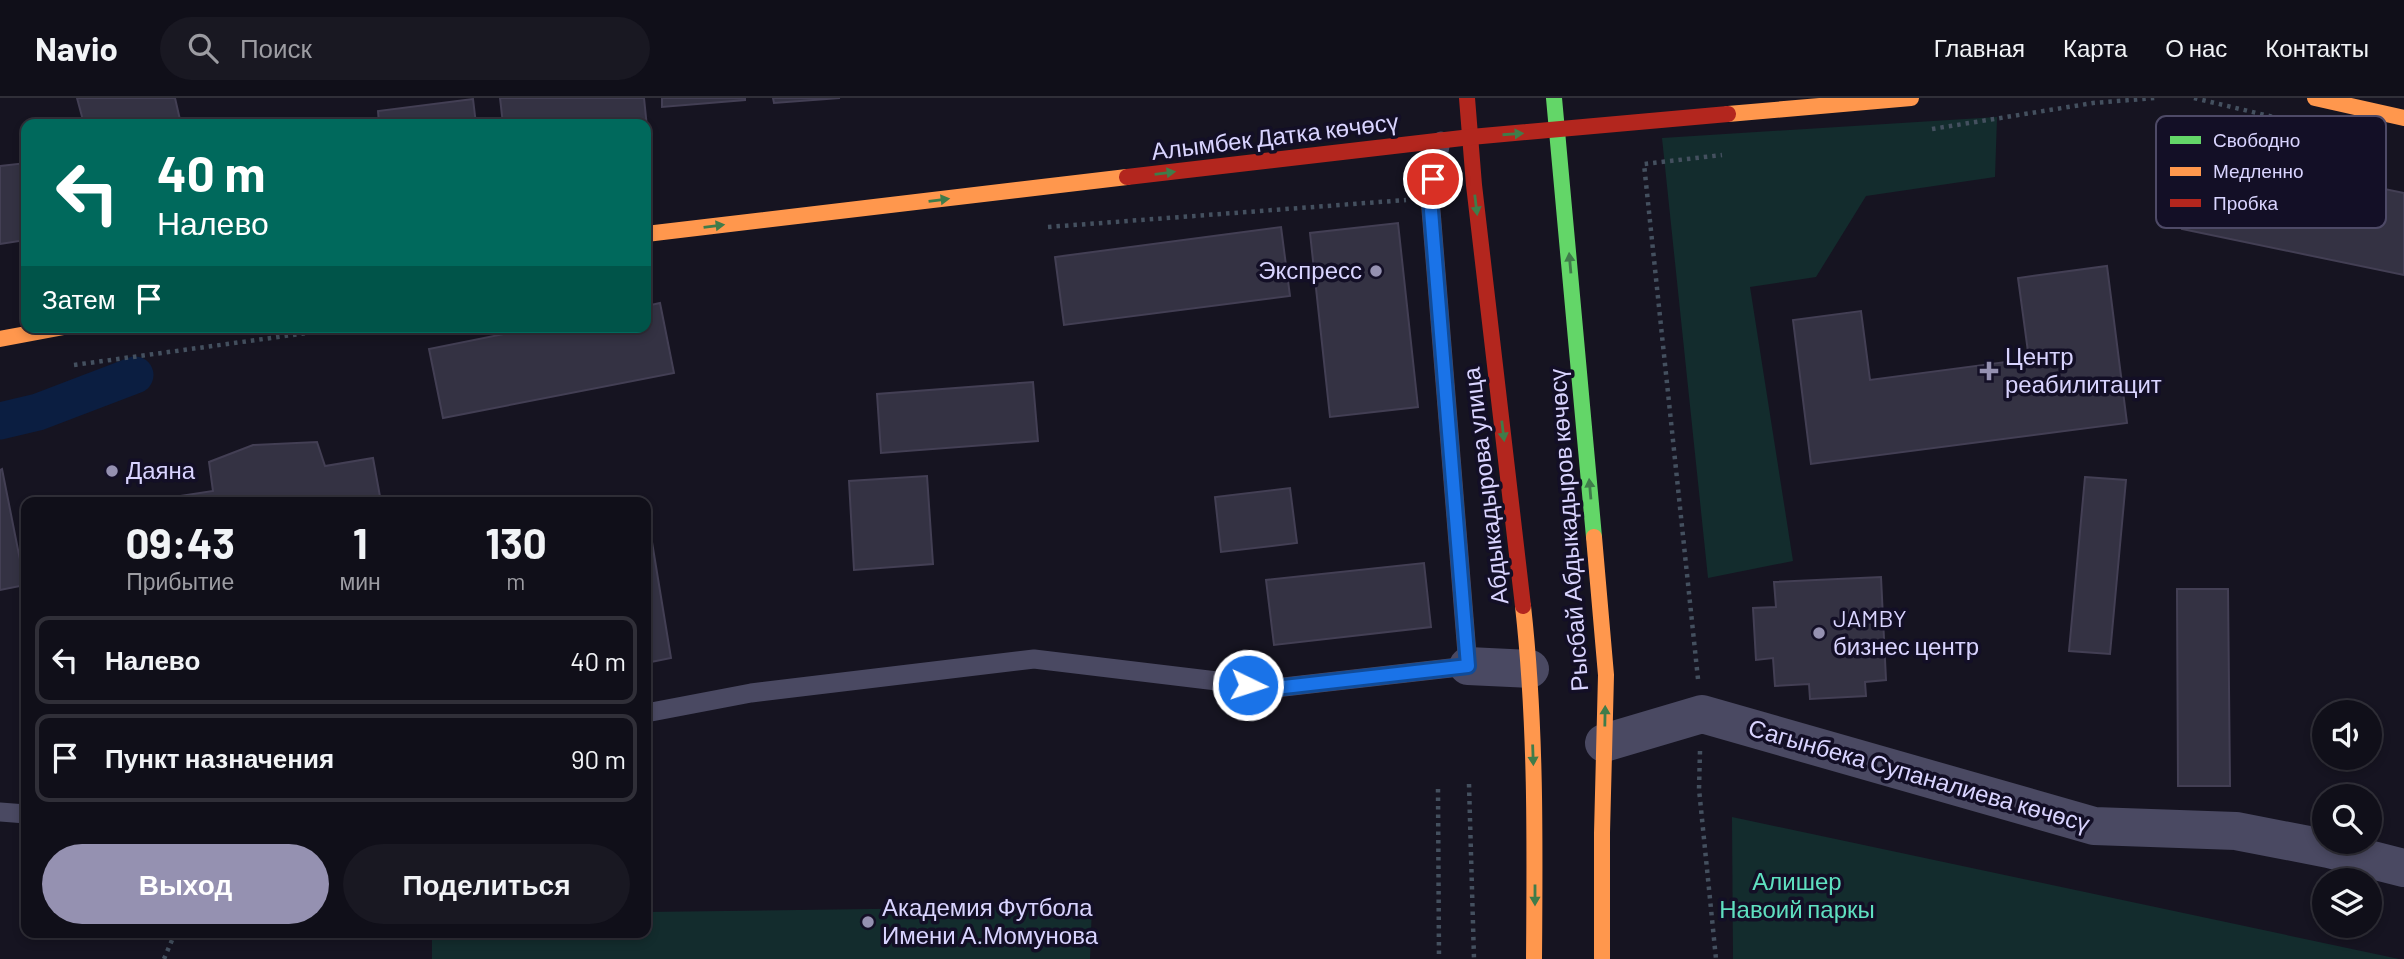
<!DOCTYPE html>
<html lang="ru">
<head>
<meta charset="utf-8">
<style>
  :root { --surface:#100f19; --page:#191822; --text:#f1f3f6; --muted:#9c9ca2; --line:#302f38; --accent:#9591b1 }
  body { margin:0; font-family:Barlow,sans-serif; background:var(--page); color:var(--text); height:100vh; display:flex; flex-direction:column; font-size:26px; white-space:nowrap }
  * { box-sizing:border-box; margin:0 }
  p { font-size:23px; color:var(--muted) }
  .icon { flex:none; width:38px; height:38px; fill:none; stroke:currentColor; stroke-width:2; stroke-linecap:round; stroke-linejoin:round }
  .map { position:relative; flex:1; overflow:hidden }
  .side { position:absolute; left:21px; top:399px; width:630px; height:441px; display:flex; flex-direction:column; background:var(--surface); border-radius:14px; box-shadow:0 4px 10px #0003,0 0 0 2px var(--line) }
  .side>* { flex:none }
  .top-card { position:absolute; left:21px; top:21px; width:630px; height:214px; border-radius:14px; box-shadow:0 4px 10px #0003,0 0 0 2px var(--line); background:#00695c; color:#fff; overflow:hidden }
  .buttons { position:absolute; left:2312px; top:602px; display:grid; gap:14px }
  .buttons a { display:grid; place-items:center; width:70px; height:70px; border-radius:50%; background:var(--surface); box-shadow:0 4px 10px #0003,0 0 0 2px var(--line); font-size:35px }
  .pin { position:absolute; display:grid; place-items:center; width:60px; height:60px; color:#fff; margin:-30px; border:4px solid #fff; border-radius:50%; box-shadow:0 2px 7px #0007 }
  .me { position:absolute; width:77px; margin:-38px; rotate:94deg; stroke-linejoin:round; filter:drop-shadow(0 0 5px #0008) }
  .turn { display:flex; align-items:center; gap:24px; height:147px; padding:0 21px; font-size:32px }
  .turn .icon { width:91px; height:91px; stroke-width:2.5 }
  .turn b { display:block; font-size:49px; line-height:60px }
  .then { display:flex; align-items:center; height:66px; padding:0 21px; background:#0003; gap:14px; font-size:26px }
  .eta { display:flex; justify-content:space-evenly; align-items:center; height:119px; text-align:center }
  .eta b { font-size:42px; font-weight:700; line-height:49px }
  .button { display:flex; gap:14px; margin-top:auto; padding:14px 21px }
  .button a { flex:1; height:80px; border-radius:42px; background:var(--accent); color:#fff; font-size:28px; font-weight:700; line-height:80px; text-align:center }
  .button a+a { background:var(--page); color:var(--text) }
  ul { padding:0; list-style:none }
  li { display:flex; align-items:center; gap:21px; height:88px; margin:0 14px 10px; padding:0 7px; border:4px solid var(--line); border-radius:14px }
  li div { flex:1 }
  li b { display:block; font-size:26px }
  li em { font-style:normal }
  header { display:flex; align-items:center; gap:42px; box-sizing:border-box; height:98px; padding:0 35px; background:var(--surface); border-bottom:2px solid var(--line) }
  header strong { font-size:33px }
  nav { display:flex; gap:38px; margin-inline-start:auto; font-size:24px }
  .search { width:490px; height:63px; background:var(--page); display:flex; align-items:center; gap:18px; box-sizing:border-box; padding:0 24px; border-radius:38px; color:var(--muted); font-size:26px }
  .map>svg:first-child { display:block }
  .green { fill:#132c2d }
  .lines { fill:none; stroke-linecap:round; stroke-linejoin:round }
  .canal { stroke:#0b1e41; stroke-width:37 }
  .building { fill:#343243; stroke:#433f54; stroke-width:2 }
  .path { stroke:#44505f; stroke-width:4.5; stroke-dasharray:3.5 5; stroke-linecap:butt }
  .lane { stroke:#4a4962; stroke-width:19 }
  .street { stroke:#4a4962; stroke-width:38 }
  .fast { stroke:#63d668; stroke-width:16 }
  .slow { stroke:#ff974d; stroke-width:16 }
  .jam { stroke:#b3261e; stroke-width:16 }
  .oneway { fill:#3f7c4a }
  .route-casing { stroke:#114b97; stroke-width:18 }
  .route { stroke:#1a73e8; stroke-width:12 }
  .poi-dot { fill:#9591b1; stroke:#130f26; stroke-width:2.5 }
  .labels { text-anchor:middle; stroke-width:7; stroke-linejoin:round; paint-order:stroke }
  .street-label { font-size:24px; fill:#d9d4ff; stroke:#130f26 }
  .poi-label { font-size:24px; fill:#d9d4ff; stroke:#130f26; text-anchor:start }
  .park-label { font-size:24px; fill:#5fe0c0; stroke:#130f26 }
  .key { fill:#130f26; stroke:#4e4a67; stroke-width:2 }
  .key-label { font-size:19px; fill:#d9d4ff }
</style>
</head>
<body>
<header>
<strong>Navio</strong>
<div class="search"><svg class="icon" aria-label="search" viewBox="0 0 24 24"><circle cx="10" cy="10" r="6"/><path d="M15 15l6 6"/></svg>Поиск</div>
<nav><a>Главная</a><a>Карта</a><a>О нас</a><a>Контакты</a></nav>
</header>
<div class="map">
<svg width="2404" height="861" viewBox="0 0 2404 861">
  <rect width="100%" height="100%" fill="#161421"/>
  <g class="green">
    <path d="M 1997,19 L 1995,79 L 1866,98 L 1816,179 L 1750,189 L 1793,463 L 1708,480 L 1662,40 Z"/>
    <path d="M 1732,719 L 2399,861 L 1733,861 Z"/>
    <path d="M 1092,808 L 1090,861 L 432,861 L 432,835 L 646,835 L 646,814 Z"/>
  </g>
  <g class="lines">
    <path class="canal" d="M 0,323 L 38,314 L 135,277"/>
  </g>
  <g class="building">
    <path d="M 77,0 L 175,0 L 181,26 L 84,26 Z"/>
    <path d="M 500,0 L 644,0 L 649,49 L 646,49 L 646,26 L 503,26 Z"/>
    <path d="M 662,0 L 745,0 L 745,2 L 662,9 Z"/>
    <path d="M 773,0 L 840,0 L 774,5 Z"/>
    <path d="M 473,1 L 476,26 L 379,26 L 378,13 Z"/>
    <path d="M 2199,53 L 2404,95 L 2404,177 L 2182,131 Z"/>
    <path d="M 26,65 L 26,142 L 0,146 L 0,68 Z"/>
    <path d="M 1398,125 L 1418,309 L 1330,319 L 1310,135 Z"/>
    <path d="M 1281,129 L 1290,198 L 1064,227 L 1055,159 Z"/>
    <path d="M 2107,168 L 2127,325 L 1811,366 L 1793,222 L 1861,213 L 1870,282 L 2029,261 L 2018,180 Z"/>
    <path d="M 660,205 L 674,275 L 443,320 L 429,251 L 539,229 L 646,229 L 646,208 Z"/>
    <path d="M 1033,284 L 1038,343 L 881,355 L 877,296 Z"/>
    <path d="M 317,344 L 325,368 L 373,360 L 381,404 L 141,404 L 213,393 L 209,364 L 253,347 Z"/>
    <path d="M 2,371 L 25,487 L 0,492 L 0,372 Z"/>
    <path d="M 927,378 L 933,466 L 854,472 L 849,383 Z"/>
    <path d="M 2085,379 L 2126,382 L 2110,556 L 2069,553 Z"/>
    <path d="M 1290,390 L 1297,445 L 1221,454 L 1215,399 Z"/>
    <path d="M 652,444 L 671,560 L 646,565 L 646,445 Z"/>
    <path d="M 1424,465 L 1431,529 L 1274,547 L 1266,482 Z"/>
    <path d="M 1881,479 L 1886,582 L 1865,584 L 1866,598 L 1810,601 L 1809,586 L 1775,588 L 1773,560 L 1756,562 L 1753,510 L 1776,509 L 1774,484 Z"/>
    <path d="M 2177,491 L 2228,491 L 2230,688 L 2178,688 Z"/>
  </g>
  <g class="lines">
    <g class="path">
      <path d="M 2194,0 L 2286,22"/>
      <path d="M 1932,31 L 2093,5 L 2155,0"/>
      <path d="M 1048,129 L 1406,102"/>
      <path d="M 74,267 L 351,229"/>
      <path d="M 1698,581 L 1644,66 L 1722,57"/>
      <path d="M 1700,653 L 1699,691 L 1716,861"/>
      <path d="M 1469,686 L 1474,861"/>
      <path d="M 1438,691 L 1439,861"/>
      <path d="M 164,861 L 175,835"/>
    </g>
    <g class="lane">
      <path d="M 646,615 L 751,595 L 1034,561 L 1275,590 L 1468,568 L 1430,100 L 1441,43"/>
      <path d="M 0,714 L 26,716"/>
    </g>
    <g class="street">
      <path d="M 1468,568 L 1530,571"/>
      <path d="M 1604,645 L 1702,616 L 2094,728 L 2236,733 L 2329,751 L 2404,770"/>
    </g>
    <path class="fast" d="M 1554,0 L 1594,439"/>
    <g class="slow">
      <path d="M 2315,0 L 2404,20"/>
      <path d="M 1728,16 L 1911,0"/>
      <path d="M 646,136 L 1127,79"/>
      <path d="M 0,241 L 64,229"/>
      <path d="M 1594,439 L 1606,577 L 1602,735 L 1602,861"/>
      <path d="M 1523,508 C 1536,625 1535,743 1534,861"/>
    </g>
    <g class="jam">
      <path d="M 1467,0 L 1474,87 L 1523,508"/>
      <path d="M 1127,79 L 1471,39 L 1728,16"/>
    </g>
  </g>
  <defs><path id="oneway-solid" d="M-6-.8H1V-3.2L6.5 0L1 3.2V.8H-6Z" transform="scale(1.75)"/></defs>
  <g class="oneway">
    <use href="#oneway-solid" transform="translate(1513 36) rotate(-4)"/>
    <use href="#oneway-solid" transform="translate(1165 75) rotate(-7)"/>
    <use href="#oneway-solid" transform="translate(939 102) rotate(-7)"/>
    <use href="#oneway-solid" transform="translate(1476 107) rotate(83)"/>
    <use href="#oneway-solid" transform="translate(714 128) rotate(-7)"/>
    <use href="#oneway-solid" transform="translate(1570 165) rotate(-95)"/>
    <use href="#oneway-solid" transform="translate(1503 333) rotate(83)"/>
    <use href="#oneway-solid" transform="translate(1590 391) rotate(-95)"/>
    <use href="#oneway-solid" transform="translate(1605 618) rotate(-89)"/>
    <use href="#oneway-solid" transform="translate(1533 657) rotate(88)"/>
    <use href="#oneway-solid" transform="translate(1535 797) rotate(90)"/>
  </g>
  <g class="lines">
    <defs>
      <path id="route" d="M 1248,587 L 1275,590 L 1468,568 L 1430,100 L 1433,81"/>
    </defs>
    <use href="#route" class="route-casing"/>
    <use href="#route" class="route"/>
  </g>
  <g class="poi-dot">
    <circle cx="1376" cy="173" r="7"/>
    <path d="M1985.5 262.5h7v7h7v7h-7v7h-7v-7h-7v-7h7z"/>
    <circle cx="112" cy="373" r="7"/>
    <circle cx="1819" cy="535" r="7"/>
    <circle cx="868" cy="824" r="7"/>
  </g>
  <g class="labels">
    <g class="street-label">
      <text transform="translate(1275 39) rotate(-7)" y="8">Алымбек Датка көчөсү</text>
      <text transform="translate(1486 388) rotate(-97)" y="8">Абдыкадырова улица</text>
      <text transform="translate(1569 432) rotate(-94)" y="8">Рысбай Абдыкадыров көчөсү</text>
      <text transform="translate(1919 678) rotate(16)" y="8">Сагынбека Супаналиева көчөсү</text>
    </g>
    <g class="poi-label">
      <text x="1362" y="181" text-anchor="end">Экспресс</text>
      <text x="2005" y="267">Центр<tspan x="2005" dy="28">реабилитацит</tspan></text>
      <text x="126" y="381">Даяна</text>
      <text x="1833" y="529">JAMBY<tspan x="1833" dy="28">бизнес центр</tspan></text>
      <text x="882" y="818">Академия Футбола<tspan x="882" dy="28">Имени А.Момунова</tspan></text>
    </g>
    <g class="park-label">
      <text x="1797" y="792">Алишер<tspan x="1797" dy="28">Навоий паркы</tspan></text>
    </g>
  </g>
  <rect x="2156" y="18" width="230" height="112" rx="10" class="key"/>
  <rect x="2170" y="38" width="31" height="8" fill="#63d668"/>
  <rect x="2170" y="69" width="31" height="9" fill="#ff974d"/>
  <rect x="2170" y="101" width="31" height="8" fill="#b3261e"/>
  <g class="key-label">
    <text x="2213" y="49">Свободно</text>
    <text x="2213" y="80">Медленно</text>
    <text x="2213" y="112">Пробка</text>
  </g>
</svg>
<div class="buttons">
<a><svg class="icon" aria-label="sound" viewBox="0 0 24 24"><path d="M4 9h4l5-4v14l-5-4H4zM17 9q2 3 0 6"/></svg></a>
<a><svg class="icon" aria-label="search" viewBox="0 0 24 24"><circle cx="10" cy="10" r="6"/><path d="M15 15l6 6"/></svg></a>
<a><svg class="icon" aria-label="layers" viewBox="0 0 24 24"><path d="M12 4l9 5-9 5-9-5zM3 14l9 5 9-5"/></svg></a>
</div>
<div class="pin" style="left:1433px;top:81px;background:#d93025"><svg class="icon" aria-label="arrive" viewBox="0 0 24 24"><path d="M6 21V4h12l-3 4 3 4H6"/></svg></div>
<svg class="me" style="left:1248px;top:587px" viewBox="-20 -20 40 40"><circle r="17" fill="#1a73e8" stroke="#fff" stroke-width="3"/><path d="M0-11L8 9 0 5-8 9z" fill="#fff"/></svg>
<div class="top-card">
<div class="turn"><svg class="icon" aria-label="left" viewBox="0 0 24 24"><path d="M17 20v-9H6M10 6l-5 5 5 5"/></svg><div><b>40 m</b>Налево</div></div>
<div class="then">Затем<svg class="icon" aria-label="arrive" viewBox="0 0 24 24"><path d="M6 21V4h12l-3 4 3 4H6"/></svg></div>
</div>
<section class="side">
<div class="eta">
<div><b>09:43</b><p>Прибытие</p></div>
<div><b>1</b><p>мин</p></div>
<div><b>130</b><p>m</p></div>
</div>
<ul>
<li><svg class="icon" aria-label="left" viewBox="0 0 24 24"><path d="M17 20v-9H6M10 6l-5 5 5 5"/></svg><div><b>Налево</b></div><em>40 m</em></li>
<li><svg class="icon" aria-label="arrive" viewBox="0 0 24 24"><path d="M6 21V4h12l-3 4 3 4H6"/></svg><div><b>Пункт назначения</b></div><em>90 m</em></li>
</ul>
<div class="button"><a>Выход</a><a>Поделиться</a></div>
</section>
</div>
</body>
</html>
